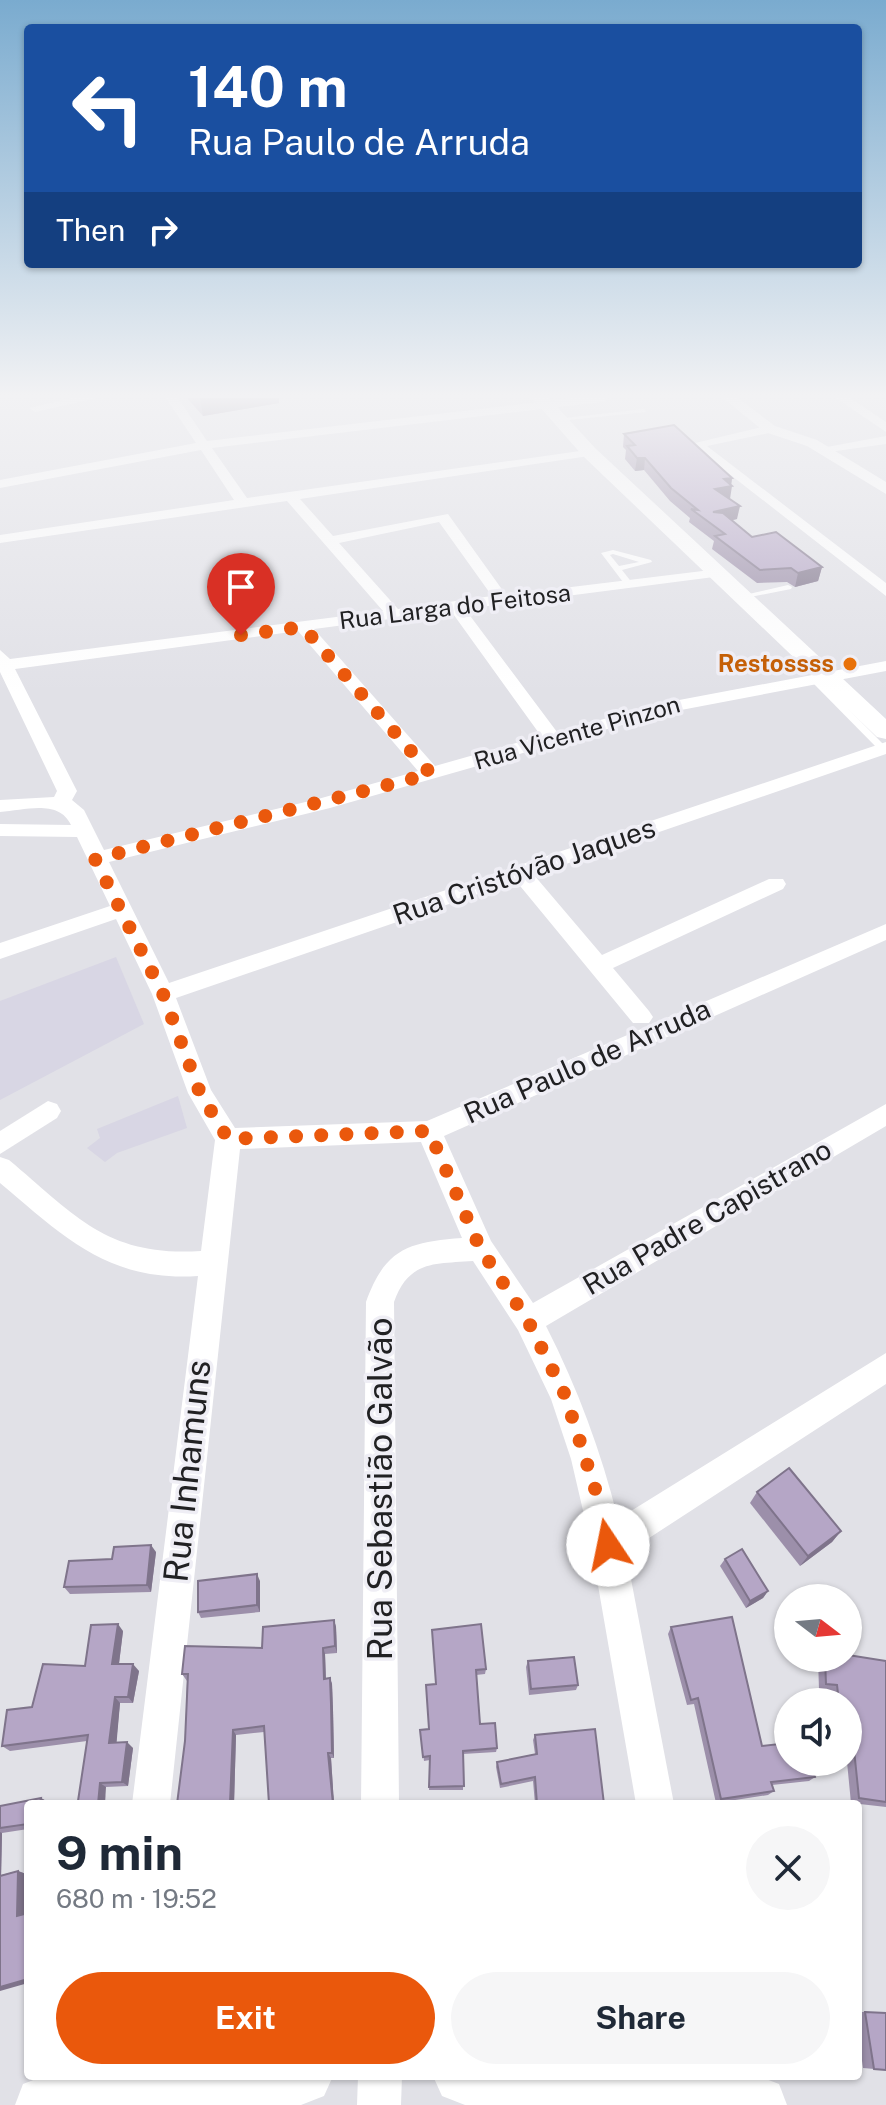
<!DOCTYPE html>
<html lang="en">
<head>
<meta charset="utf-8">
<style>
  :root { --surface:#fff; --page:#f6f6f7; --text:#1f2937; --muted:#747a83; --accent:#ea580c }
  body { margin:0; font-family:"Public Sans",sans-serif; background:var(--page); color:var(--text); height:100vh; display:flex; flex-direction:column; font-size:30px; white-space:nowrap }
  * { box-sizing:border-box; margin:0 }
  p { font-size:26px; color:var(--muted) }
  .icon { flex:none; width:44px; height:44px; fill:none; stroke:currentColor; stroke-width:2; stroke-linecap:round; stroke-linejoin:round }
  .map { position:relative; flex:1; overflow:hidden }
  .drawer { position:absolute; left:24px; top:1800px; width:838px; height:280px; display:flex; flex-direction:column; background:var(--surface); border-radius:8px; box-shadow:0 2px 6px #0004 }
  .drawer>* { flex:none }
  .top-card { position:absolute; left:24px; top:24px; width:838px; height:244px; border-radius:8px; box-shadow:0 2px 6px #0004; background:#1a4fa0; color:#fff; overflow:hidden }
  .needle { width:52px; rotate:106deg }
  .buttons { position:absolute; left:774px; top:1584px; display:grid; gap:16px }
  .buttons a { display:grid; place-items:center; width:88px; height:88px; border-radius:50%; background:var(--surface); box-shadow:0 2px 6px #0004; font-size:40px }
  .pin { position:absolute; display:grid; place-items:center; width:68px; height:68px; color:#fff; margin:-82px -34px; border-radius:50% 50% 50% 0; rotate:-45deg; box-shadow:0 0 8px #0007 }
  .pin .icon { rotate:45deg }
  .me { position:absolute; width:88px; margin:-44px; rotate:349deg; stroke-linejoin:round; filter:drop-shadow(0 0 6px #0008) }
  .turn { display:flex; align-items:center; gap:28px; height:168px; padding:0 32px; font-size:36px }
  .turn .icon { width:104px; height:104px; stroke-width:2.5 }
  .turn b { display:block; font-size:56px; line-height:68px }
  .then { display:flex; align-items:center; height:76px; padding:0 32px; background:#0003; gap:16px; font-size:30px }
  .round { display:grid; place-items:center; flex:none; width:84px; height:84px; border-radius:42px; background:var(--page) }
  .head { display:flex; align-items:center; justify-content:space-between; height:136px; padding:0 32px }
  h1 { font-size:48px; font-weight:700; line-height:60px }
  .cta { display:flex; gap:16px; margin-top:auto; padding:16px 32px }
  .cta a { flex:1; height:92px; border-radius:48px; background:var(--accent); color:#fff; font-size:32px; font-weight:700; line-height:92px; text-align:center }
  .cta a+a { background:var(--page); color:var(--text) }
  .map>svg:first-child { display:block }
  .built { fill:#d8d6e4 }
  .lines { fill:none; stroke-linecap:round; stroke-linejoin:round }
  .service { fill:#fff; fill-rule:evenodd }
  .minor { fill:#fff; fill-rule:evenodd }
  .tertiary { fill:#fff; fill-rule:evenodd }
  .secondary { fill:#fff; fill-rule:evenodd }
  .wall { fill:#9c8faa }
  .shaded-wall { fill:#7f748b }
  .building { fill:#b5a6c6; stroke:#7f748b; stroke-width:2 }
  .route { stroke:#ea580c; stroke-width:14; stroke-dasharray:0 25.2 }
  .food-dot { fill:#e8710a; stroke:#efeef5; stroke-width:3 }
  .labels { text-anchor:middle; stroke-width:7; stroke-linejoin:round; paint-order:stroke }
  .far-street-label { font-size:24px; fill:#212123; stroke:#efeef5 }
  .far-food-label { font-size:24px; font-weight:bold; fill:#c56008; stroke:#efeef5; text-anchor:end }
  .street-label { font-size:28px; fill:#212123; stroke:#efeef5 }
  .near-street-label { font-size:34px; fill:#212123; stroke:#efeef5 }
</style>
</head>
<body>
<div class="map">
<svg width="886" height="2105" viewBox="0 0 886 2105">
  <rect width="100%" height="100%" fill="#e1e1e7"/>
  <g class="built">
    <path d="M 116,957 L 144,1024 L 0,1100 L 0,1001 Z"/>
    <path d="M 178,1096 L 187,1128 L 117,1153 L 105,1162 L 87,1148 L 100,1138 L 97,1129 Z"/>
  </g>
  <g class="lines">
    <g class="service">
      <path d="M 644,409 L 646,412 L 559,421 L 556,419 Z"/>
      <path d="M 613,550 L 651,560 L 652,562 L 622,570 L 633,584 L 626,586 L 601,553 ZM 613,554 L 639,562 L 619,566 L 610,555 Z"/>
      <path d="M 788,585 L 792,587 L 791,589 L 740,599 L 736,597 Z"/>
      <path d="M 811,677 L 817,677 L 886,747 L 886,751 L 880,751 L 811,681 Z"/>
    </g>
    <g class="minor">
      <path d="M 72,398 L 97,398 L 35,412 L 29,408 Z"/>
      <path d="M 166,398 L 178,398 L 207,441 L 573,398 L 608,398 L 602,402 L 212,448 L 247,498 L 594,449 L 594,455 L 589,456 L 300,499 L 333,536 L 448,514 L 506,595 L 719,569 L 719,575 L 714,577 L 465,609 L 557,732 L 658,704 L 886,661 L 886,671 L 660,714 L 330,808 L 109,862 L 169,983 L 886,742 L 886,754 L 534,875 L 602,955 L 769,879 L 783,879 L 786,884 L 783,889 L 613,968 L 649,1011 L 653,1017 L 649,1023 L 633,1023 L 516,881 L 176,998 L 211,1090 L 235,1128 L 427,1121 L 886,924 L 886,940 L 444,1136 L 491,1241 L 533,1303 L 886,1104 L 886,1126 L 546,1326 C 578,1389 601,1451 618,1519 L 886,1353 L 886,1384 L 626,1553 L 674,1804 L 636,1804 L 591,1545 L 571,1459 L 551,1399 L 518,1330 L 473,1261 C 435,1264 409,1260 394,1302 L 399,1804 L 361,1804 L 366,1302 C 385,1249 408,1242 462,1238 L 421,1142 L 240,1149 L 170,1804 L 132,1804 L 198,1276 C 109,1282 64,1237 0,1183 L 0,1157 L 9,1160 C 76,1216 107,1257 201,1251 L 215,1140 L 188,1093 L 152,994 L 116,919 L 0,959 L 0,943 L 110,906 L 77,837 L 0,836 L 0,824 L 71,825 C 59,799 25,810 0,812 L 0,800 L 54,797 L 57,791 L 0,672 L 0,650 L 10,659 L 383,611 L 287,501 L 0,543 L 0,535 L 234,500 L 201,450 L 0,488 L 0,480 L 196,443 ZM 439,522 L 492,596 L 398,609 L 339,543 ZM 451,611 L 541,736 L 435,766 L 314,629 ZM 298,631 L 418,771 L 318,799 L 104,850 L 84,810 L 72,800 L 77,791 L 15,669 Z"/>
      <path d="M 836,398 L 850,398 L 886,422 L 886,432 Z"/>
      <path d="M 770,425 L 776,429 L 774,432 L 707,446 L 886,583 L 886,596 L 691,444 Z"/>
      <path d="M 886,436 L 886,444 L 822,453 L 816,449 Z"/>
      <path d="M 48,1101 L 57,1104 L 61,1111 L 57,1118 L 0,1154 L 0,1131 Z"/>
      <path d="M 358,2076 L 402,2076 L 401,2105 L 357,2105 Z"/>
    </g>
    <path class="tertiary" d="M 723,398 L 738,398 L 775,426 L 817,440 L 886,482 L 886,494 L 807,446 L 765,432 Z"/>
    <g class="secondary">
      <path d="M 532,398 L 549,398 L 595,448 L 886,719 L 886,739 L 877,737 L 583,456 Z"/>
      <path d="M 44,2076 L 333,2076 L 324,2096 L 301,2105 L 15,2105 L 23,2084 Z"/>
      <path d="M 433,2076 L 758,2076 L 779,2084 L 787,2105 L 465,2105 L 442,2096 Z"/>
    </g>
  </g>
  <g class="wall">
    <path d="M 187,398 L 279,398 L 279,403 L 203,416 Z"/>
    <path d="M 624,434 L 732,478 L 729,499 L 737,519 L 732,520 L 752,537 L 822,567 L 818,581 L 795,587 L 787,582 L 757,583 L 712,549 L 714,541 L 689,522 L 690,518 L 670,501 L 644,470 L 635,471 L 625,459 L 626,450 L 623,447 Z"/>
    <path d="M 757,1492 L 841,1531 L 832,1542 L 800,1566 L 750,1503 Z"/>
    <path d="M 156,1552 L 151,1592 L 70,1594 L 64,1587 L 112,1559 Z"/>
    <path d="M 725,1559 L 768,1591 L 763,1598 L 746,1608 L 720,1566 Z"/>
    <path d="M 260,1581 L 260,1612 L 201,1618 L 198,1612 Z"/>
    <path d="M 334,1620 L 336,1627 L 337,1653 L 325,1654 L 326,1678 L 330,1678 L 332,1684 L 333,1710 L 334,1758 L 331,1758 L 334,1804 L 269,1804 L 264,1732 L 236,1735 L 234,1804 L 177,1804 L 185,1741 L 187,1681 L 182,1674 L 262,1648 Z"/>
    <path d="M 671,1627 L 762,1746 L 815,1777 L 809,1781 L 772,1785 L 774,1791 L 768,1795 L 716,1803 L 694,1704 L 687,1705 L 668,1634 Z"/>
    <path d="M 432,1630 L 486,1669 L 485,1674 L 476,1675 L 480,1724 L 497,1748 L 496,1752 L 463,1754 L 463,1790 L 429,1790 L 430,1760 L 424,1761 L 420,1730 L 429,1729 L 436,1684 Z"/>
    <path d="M 123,1631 L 119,1664 L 139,1671 L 133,1703 L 120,1703 L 116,1743 L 133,1748 L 128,1786 L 106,1787 L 78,1801 L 87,1741 L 10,1751 L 2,1746 L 32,1707 L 85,1666 Z"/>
    <path d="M 818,1658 L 848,1658 L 886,1661 L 886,1807 L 851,1803 L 847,1762 L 848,1762 L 848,1702 L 830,1702 L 829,1692 L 819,1690 Z"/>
    <path d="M 528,1661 L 578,1685 L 576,1690 L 529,1695 L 526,1667 Z"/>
    <path d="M 535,1735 L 604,1804 L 535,1804 L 533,1781 L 500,1788 L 496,1767 L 497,1762 L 535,1754 L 533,1740 Z"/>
    <path d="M 41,1798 L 48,1802 L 28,1804 L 28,1829 L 2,1833 L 1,1875 L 18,1871 L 26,1874 L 0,1991 L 0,1806 Z"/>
    <path d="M 858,2012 L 865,2012 L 886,2070 L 863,2068 L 858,2032 Z"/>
  </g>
  <g class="shaded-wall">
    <path d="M 200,398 L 279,398 L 279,403 L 203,416 Z"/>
    <path d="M 637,458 L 645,458 L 644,470 L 635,471 Z"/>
    <path d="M 732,478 L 731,486 L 732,486 L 730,499 L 713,502 L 715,489 L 724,479 Z"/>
    <path d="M 740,506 L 737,519 L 712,525 L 713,512 Z"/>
    <path d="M 822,567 L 818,581 L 795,587 L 798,573 Z"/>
    <path d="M 841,1531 L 832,1542 L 800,1566 L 808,1556 Z"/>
    <path d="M 151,1545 L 156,1552 L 151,1592 L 147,1585 Z"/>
    <path d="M 257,1574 L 260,1581 L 260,1612 L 257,1605 Z"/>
    <path d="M 768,1591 L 763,1598 L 746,1608 L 750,1601 Z"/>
    <path d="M 334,1620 L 336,1627 L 337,1653 L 335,1646 Z"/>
    <path d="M 118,1624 L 123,1631 L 118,1671 L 112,1664 Z"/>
    <path d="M 323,1648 L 325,1654 L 326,1685 L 324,1679 Z"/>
    <path d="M 133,1664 L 139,1671 L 133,1703 L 128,1697 Z"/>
    <path d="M 330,1678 L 332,1684 L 333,1710 L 334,1758 L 332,1753 Z"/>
    <path d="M 115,1697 L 120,1703 L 116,1749 L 109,1743 Z"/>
    <path d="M 233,1730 L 236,1735 L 234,1804 L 230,1804 Z"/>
    <path d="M 127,1742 L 133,1748 L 128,1786 L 122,1782 Z"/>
    <path d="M 328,1753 L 331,1758 L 334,1804 L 333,1804 Z"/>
    <path d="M 100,1783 L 106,1787 L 105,1804 L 98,1804 Z"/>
    <path d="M 41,1798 L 48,1802 L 48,1804 L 40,1804 Z"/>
    <path d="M 0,1832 L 2,1833 L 1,1880 L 0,1880 Z"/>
    <path d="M 18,1871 L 26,1874 L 26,1918 L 17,1916 Z"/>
    <path d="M 28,1979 L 28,1983 L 0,1991 L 0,1987 Z"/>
  </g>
  <g class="building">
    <path d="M 674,425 L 732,478 L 724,479 L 732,486 L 715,489 L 740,506 L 713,512 L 723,513 L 752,537 L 776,532 L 822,567 L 798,573 L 791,568 L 760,570 L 715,536 L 725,534 L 691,509 L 698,510 L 671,488 L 645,458 L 637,458 L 627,446 L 635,445 L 624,434 Z"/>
    <path d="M 789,1468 L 841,1531 L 808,1556 L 757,1492 Z"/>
    <path d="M 151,1545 L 147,1585 L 64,1587 L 69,1561 L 112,1559 L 114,1547 Z"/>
    <path d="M 742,1549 L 768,1591 L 750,1601 L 725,1559 Z"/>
    <path d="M 257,1574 L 257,1605 L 198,1612 L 198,1581 Z"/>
    <path d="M 732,1617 L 762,1746 L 788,1743 L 788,1762 L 811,1762 L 815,1777 L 771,1782 L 774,1791 L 721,1799 L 698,1698 L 691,1700 L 671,1627 Z"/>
    <path d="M 334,1620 L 335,1646 L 323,1648 L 324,1679 L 330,1678 L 331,1704 L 332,1753 L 328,1753 L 333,1804 L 269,1804 L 264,1726 L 233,1730 L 230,1804 L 177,1804 L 185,1741 L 188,1674 L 182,1674 L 185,1646 L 262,1648 L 263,1627 Z"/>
    <path d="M 118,1624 L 112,1664 L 133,1664 L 128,1697 L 115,1697 L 109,1743 L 127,1742 L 122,1782 L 100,1783 L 98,1804 L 50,1804 L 78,1801 L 88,1735 L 2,1746 L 7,1710 L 32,1707 L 43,1664 L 85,1666 L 91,1625 Z"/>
    <path d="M 481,1624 L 486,1669 L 476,1670 L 480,1724 L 495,1723 L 497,1748 L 463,1751 L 464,1786 L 429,1787 L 430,1756 L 423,1757 L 420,1730 L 429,1729 L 426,1685 L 436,1684 L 432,1630 Z"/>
    <path d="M 848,1655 L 886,1661 L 886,1802 L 859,1798 L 853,1740 L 848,1739 L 848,1702 L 839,1702 L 837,1685 L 826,1684 L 825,1658 L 848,1658 Z"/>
    <path d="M 574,1657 L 578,1685 L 531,1689 L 528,1661 Z"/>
    <path d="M 595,1729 L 604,1804 L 537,1804 L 535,1777 L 501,1784 L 497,1762 L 537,1754 L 535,1735 Z"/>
    <path d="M 41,1798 L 40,1804 L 28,1804 L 28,1824 L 0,1828 L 0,1806 Z"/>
    <path d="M 18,1871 L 17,1916 L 28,1913 L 28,1979 L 0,1987 L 0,1876 Z"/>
    <path d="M 865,2012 L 886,2013 L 886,2070 L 874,2069 Z"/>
  </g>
  <linearGradient id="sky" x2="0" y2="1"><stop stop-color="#7aabcf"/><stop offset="0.57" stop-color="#f2f2f4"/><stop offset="1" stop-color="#f2f2f4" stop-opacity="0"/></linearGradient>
  <rect width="886" height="693" fill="url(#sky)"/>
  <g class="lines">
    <path class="route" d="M 241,635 L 303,627 L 431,774 L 95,859 L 163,994 L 200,1093 L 228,1139 L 429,1131 L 480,1248 L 528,1321 L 565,1395 L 598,1498 L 608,1545"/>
  </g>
  <circle class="food-dot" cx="850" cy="664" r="8"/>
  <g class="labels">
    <g class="far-street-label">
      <text transform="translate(455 607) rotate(-7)" y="8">Rua Larga do Feitosa</text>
      <text transform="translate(577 733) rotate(-16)" y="8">Rua Vicente Pinzon</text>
    </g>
    <g class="far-food-label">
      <text x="834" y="672">Restossss</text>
    </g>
    <g class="street-label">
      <text transform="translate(524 871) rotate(-19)" y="10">Rua Cristóvão Jaques</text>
      <text transform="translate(587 1061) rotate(-24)" y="10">Rua Paulo de Arruda</text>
      <text transform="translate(707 1217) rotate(-30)" y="10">Rua Padre Capistrano</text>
    </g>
    <g class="near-street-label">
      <text transform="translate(187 1471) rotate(-84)" y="12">Rua Inhamuns</text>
      <text transform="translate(380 1489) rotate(-90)" y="12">Rua Sebastião Galvão</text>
    </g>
  </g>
</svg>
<div class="buttons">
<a><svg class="needle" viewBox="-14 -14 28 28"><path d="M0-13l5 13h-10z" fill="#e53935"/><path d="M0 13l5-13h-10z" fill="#747a83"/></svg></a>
<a><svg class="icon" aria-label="sound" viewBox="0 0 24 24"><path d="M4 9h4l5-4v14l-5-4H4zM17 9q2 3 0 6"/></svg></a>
</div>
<div class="pin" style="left:241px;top:635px;background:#d93025"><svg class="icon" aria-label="arrive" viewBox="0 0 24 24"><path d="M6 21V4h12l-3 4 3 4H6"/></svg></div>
<svg class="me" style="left:608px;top:1545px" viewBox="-20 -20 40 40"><circle r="19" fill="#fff"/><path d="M0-13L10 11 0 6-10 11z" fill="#ea580c"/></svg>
<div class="top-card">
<div class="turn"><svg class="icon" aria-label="left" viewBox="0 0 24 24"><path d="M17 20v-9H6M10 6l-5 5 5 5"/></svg><div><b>140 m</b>Rua Paulo de Arruda</div></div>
<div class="then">Then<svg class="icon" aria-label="right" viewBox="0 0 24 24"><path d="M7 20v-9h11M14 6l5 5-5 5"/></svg></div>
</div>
<section class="drawer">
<div class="head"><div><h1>9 min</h1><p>680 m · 19:52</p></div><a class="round"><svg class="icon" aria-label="close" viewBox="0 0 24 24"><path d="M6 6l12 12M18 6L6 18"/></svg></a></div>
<div class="cta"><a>Exit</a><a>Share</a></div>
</section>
</div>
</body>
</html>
